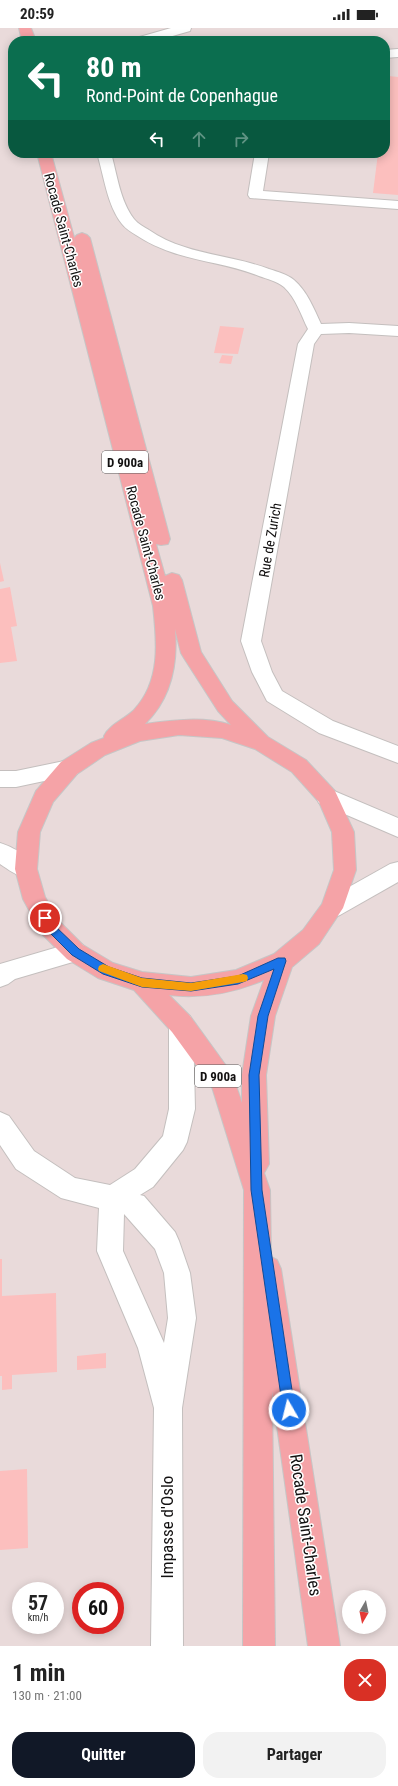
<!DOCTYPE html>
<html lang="fr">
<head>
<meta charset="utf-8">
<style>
  :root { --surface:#fff; --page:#f2f2f2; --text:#222; --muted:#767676; --accent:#111827 }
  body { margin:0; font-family:"Roboto Condensed",sans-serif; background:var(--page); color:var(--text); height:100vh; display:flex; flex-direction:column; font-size:15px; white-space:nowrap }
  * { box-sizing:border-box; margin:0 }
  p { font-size:13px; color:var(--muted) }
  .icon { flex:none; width:22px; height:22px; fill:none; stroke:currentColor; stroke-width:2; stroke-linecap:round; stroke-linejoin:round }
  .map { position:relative; height:1618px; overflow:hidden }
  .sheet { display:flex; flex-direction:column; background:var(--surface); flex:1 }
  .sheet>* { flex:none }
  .hud { position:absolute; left:8px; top:8px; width:382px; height:122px; border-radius:16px; box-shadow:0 2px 10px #0003; background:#0b6e4f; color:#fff; overflow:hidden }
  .needle { width:26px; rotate:189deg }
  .buttons { position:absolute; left:342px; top:1562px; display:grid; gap:8px }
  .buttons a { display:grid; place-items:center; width:44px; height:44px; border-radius:50%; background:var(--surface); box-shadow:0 2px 10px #0003; font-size:20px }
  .speed { position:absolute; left:12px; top:1554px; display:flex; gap:8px; font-size:20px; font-weight:700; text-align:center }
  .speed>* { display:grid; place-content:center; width:52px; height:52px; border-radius:50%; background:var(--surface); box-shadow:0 2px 10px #0003; line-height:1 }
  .speed small { font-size:10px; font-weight:400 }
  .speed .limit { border:6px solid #d22; background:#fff; color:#111 }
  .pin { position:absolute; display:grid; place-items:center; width:34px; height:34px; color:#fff; margin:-17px; border:2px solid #fff; border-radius:50%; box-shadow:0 1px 4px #0007 }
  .me { position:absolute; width:44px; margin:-22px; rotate:352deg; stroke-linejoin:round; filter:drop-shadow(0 0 3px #0008) }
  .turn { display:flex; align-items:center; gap:14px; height:84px; padding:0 12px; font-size:18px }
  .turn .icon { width:52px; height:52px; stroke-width:2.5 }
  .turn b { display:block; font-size:28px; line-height:34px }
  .lanes { display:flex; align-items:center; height:38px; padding:0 12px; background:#0003; justify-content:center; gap:20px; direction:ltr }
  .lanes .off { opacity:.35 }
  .round { display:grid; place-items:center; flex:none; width:42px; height:42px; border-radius:16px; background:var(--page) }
  .head { display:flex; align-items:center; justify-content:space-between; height:68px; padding:0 12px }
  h1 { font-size:24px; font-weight:700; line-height:30px }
  .primary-button { display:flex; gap:8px; margin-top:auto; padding:8px 12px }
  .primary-button a { flex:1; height:46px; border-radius:16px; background:var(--accent); color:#fff; font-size:16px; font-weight:700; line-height:46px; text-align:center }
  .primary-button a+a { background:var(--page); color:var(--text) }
  .status { display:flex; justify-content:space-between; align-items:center; height:28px; padding:0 20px; background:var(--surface); direction:ltr }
  .status svg { height:11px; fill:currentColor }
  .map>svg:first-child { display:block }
  .built { fill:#e9dada; fill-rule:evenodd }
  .building { fill:#fcbfbe }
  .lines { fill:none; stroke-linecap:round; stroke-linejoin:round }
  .minor-casing { stroke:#c4bfbe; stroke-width:2 }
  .major-casing { stroke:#c6c6c6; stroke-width:2 }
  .minor { fill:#fff; fill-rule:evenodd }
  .major { fill:#f5a3a7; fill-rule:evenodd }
  .route { fill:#1a73e8; stroke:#114b97 }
  .slow { fill:#f59e0b }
  .labels { text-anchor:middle; stroke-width:3; stroke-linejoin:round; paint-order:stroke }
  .shield { fill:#fff; stroke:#595858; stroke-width:1 }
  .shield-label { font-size:13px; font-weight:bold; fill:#121010 }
  .street-label { font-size:14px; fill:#121010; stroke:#fff }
  .near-street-label { font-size:17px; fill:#121010; stroke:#fff }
</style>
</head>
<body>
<div class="status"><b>20:59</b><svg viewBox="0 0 49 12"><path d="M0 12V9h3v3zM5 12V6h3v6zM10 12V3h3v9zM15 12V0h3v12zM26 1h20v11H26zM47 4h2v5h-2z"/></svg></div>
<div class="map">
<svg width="398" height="1618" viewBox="0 0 398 1618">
  <rect width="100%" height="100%" fill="#ede7e7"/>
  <path class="built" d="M 0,0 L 398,0 L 398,1618 L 0,1618 ZM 13,13 L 385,13 L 385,125 L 13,125 ZM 21,1563 L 55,1563 L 55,1597 L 21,1597 ZM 81,1563 L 115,1563 L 115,1597 L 81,1597 ZM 349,1569 L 379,1569 L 379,1599 L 349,1599 Z"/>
  <g class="building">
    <path d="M 389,48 L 398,49 L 398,167 L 373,165 L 378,125 L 385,125 L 385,74 Z"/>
    <path d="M 220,298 L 244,300 L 238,326 L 214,325 Z"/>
    <path d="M 222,327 L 233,328 L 231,336 L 219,335 Z"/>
    <path d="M 0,535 L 4,553 L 0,554 Z"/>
    <path d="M 10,559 L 17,598 L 11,599 L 17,633 L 0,635 L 0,561 Z"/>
    <path d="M 0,1231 L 2,1231 L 2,1268 L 56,1265 L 57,1344 L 12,1347 L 12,1361 L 2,1362 L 2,1348 L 0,1348 Z"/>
    <path d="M 106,1325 L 106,1340 L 77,1342 L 77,1328 Z"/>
    <path d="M 27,1441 L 28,1520 L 0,1522 L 0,1443 Z"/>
  </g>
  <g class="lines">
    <defs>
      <g id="minor">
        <path d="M 171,0 L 191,0 L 190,3 L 155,13 L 134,13 L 136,10 Z"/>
        <path d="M 398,21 L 398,29 L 385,30 L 385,22 Z"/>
        <path d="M 97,125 L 111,125 C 117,146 120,173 134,191 C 138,196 144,199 149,202 C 185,227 229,226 269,241 C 278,244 287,246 294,252 C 307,263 314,281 321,296 L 349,295 L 398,298 L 398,308 L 349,305 L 321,306 L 314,316 L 261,613 L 272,644 L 282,663 L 333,693 L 398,718 L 398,735 L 319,705 L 267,673 L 252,644 L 241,613 L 298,316 L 308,301 C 301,287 296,270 284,259 C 277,253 267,251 259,248 C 216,231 177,234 136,207 C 131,204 126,201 122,196 C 107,177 104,148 97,125 Z"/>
        <path d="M 255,125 L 269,125 L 263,163 L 398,173 L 398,181 L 250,170 L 248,167 Z"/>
        <path d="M 69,732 L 77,734 L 80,740 L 77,746 L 16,759 L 0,759 L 0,743 L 16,743 Z"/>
        <path d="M 327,760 L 398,790 L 398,809 L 319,775 L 316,769 L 319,763 Z"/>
        <path d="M 0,815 C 13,819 31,829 37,841 L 34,847 C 20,852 11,843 0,836 Z"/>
        <path d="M 398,834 L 398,854 L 340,887 L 332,890 L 324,887 L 321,880 L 324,873 L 390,836 Z"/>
        <path d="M 75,914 L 83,917 L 87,924 L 83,931 L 15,951 L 8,956 L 0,959 L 0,936 Z"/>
        <path d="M 181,985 L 190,988 L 193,996 L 195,1081 L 187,1114 L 183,1122 L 153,1159 L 140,1167 L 144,1168 L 175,1204 L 179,1213 L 190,1245 L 196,1290 L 182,1380 L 183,1618 L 151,1618 L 154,1380 L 138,1320 L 97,1223 L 99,1180 L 61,1170 L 16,1141 L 0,1117 L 0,1084 L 9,1088 L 34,1123 L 75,1150 L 110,1157 L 135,1141 L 163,1108 L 169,1081 L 169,996 L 172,988 ZM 124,1186 L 155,1221 L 164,1245 L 168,1290 L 164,1315 L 123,1223 Z"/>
      </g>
      <g id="major">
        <path d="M 19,0 L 31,0 L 36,13 L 22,13 Z"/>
        <path d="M 37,125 L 51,125 L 83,242 L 74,210 L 77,207 L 82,205 L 87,207 L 90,210 L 170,511 L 168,516 L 161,517 L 156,516 L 165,548 L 172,545 L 179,547 L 182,552 L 201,624 L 232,673 L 268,709 L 306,732 L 335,763 L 354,804 L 356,842 L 343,880 L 319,916 L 292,939 L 275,988 L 266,1047 L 269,1136 L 264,1145 L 270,1162 L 271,1229 L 277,1232 L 281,1241 L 340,1618 L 308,1618 L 272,1363 L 275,1618 L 243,1618 L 244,1162 L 212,1059 L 172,1004 L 134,962 L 98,950 L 67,931 L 42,906 L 23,871 L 15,841 L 18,804 L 36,763 L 61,734 L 91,715 L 104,710 L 104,708 C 110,696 125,691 134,682 C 161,653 157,614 153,578 ZM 175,601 L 181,625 L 184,630 L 218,683 L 231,697 C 204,688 173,692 145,696 C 171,671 178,636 175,601 ZM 179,707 L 222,710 L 255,721 L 292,744 L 319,774 L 332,804 L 334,842 L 322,876 L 303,902 L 274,926 L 236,942 L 191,949 L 142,944 L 113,935 L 83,917 L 58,892 L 45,869 L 37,841 L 40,804 L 53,774 L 77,746 L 105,727 L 140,713 ZM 264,952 L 251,988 L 242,1047 L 242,1075 L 232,1046 L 190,988 L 169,967 C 203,971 233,965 264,952 Z"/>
      </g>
    </defs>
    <use href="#minor" class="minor-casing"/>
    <use href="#major" class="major-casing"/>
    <use href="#minor" class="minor"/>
    <use href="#major" class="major"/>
  </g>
  <path class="route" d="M 45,886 L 48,887 L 54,897 L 79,921 L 109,939 L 142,950 L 191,955 L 238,948 L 278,930 L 285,930 L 286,933 L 268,988 L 259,1047 L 262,1162 L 295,1382 L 293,1386 L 289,1388 L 285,1386 L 283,1382 L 251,1162 L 249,1047 L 258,988 L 274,941 L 238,956 L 191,963 L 142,959 L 103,946 L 72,927 L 47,902 L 40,890 L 41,887 Z"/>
  <path class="slow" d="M 103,936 L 142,950 L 191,955 L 243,946 L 247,947 L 248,950 L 247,953 L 243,954 L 191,963 L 142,959 L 99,943 L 98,941 L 99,938 Z"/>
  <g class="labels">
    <g class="shield">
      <rect x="102" y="423" width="46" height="22" rx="3"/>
      <rect x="195" y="1037" width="46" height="22" rx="3"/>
    </g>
    <g class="shield-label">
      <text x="125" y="439">D 900a</text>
      <text x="218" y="1053">D 900a</text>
    </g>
    <g class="street-label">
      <text transform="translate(64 202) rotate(75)" y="5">Rocade Saint-Charles</text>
      <text transform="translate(270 512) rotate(-80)" y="5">Rue de Zurich</text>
      <text transform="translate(146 515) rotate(75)" y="5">Rocade Saint-Charles</text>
    </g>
    <g class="near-street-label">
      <text transform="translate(306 1497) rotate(82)" y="6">Rocade Saint-Charles</text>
      <text transform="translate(167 1499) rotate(-90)" y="6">Impasse d'Oslo</text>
    </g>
  </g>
</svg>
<div class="buttons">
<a><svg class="needle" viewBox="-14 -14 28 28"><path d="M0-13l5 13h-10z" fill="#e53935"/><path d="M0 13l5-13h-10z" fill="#767676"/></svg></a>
</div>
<div class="speed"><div>57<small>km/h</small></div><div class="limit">60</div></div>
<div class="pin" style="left:45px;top:890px;background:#d93025"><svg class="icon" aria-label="arrive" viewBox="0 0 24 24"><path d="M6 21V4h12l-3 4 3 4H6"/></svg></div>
<svg class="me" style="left:289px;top:1382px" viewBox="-20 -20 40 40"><circle r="17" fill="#1a73e8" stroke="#fff" stroke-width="3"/><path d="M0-11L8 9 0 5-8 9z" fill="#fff"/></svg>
<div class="hud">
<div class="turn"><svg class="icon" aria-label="left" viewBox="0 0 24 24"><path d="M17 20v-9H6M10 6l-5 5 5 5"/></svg><div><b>80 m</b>Rond-Point de Copenhague</div></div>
<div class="lanes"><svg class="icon" aria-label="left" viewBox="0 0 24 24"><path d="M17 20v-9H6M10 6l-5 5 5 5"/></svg><svg class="icon off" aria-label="ahead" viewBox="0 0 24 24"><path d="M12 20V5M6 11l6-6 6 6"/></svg><svg class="icon off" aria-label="right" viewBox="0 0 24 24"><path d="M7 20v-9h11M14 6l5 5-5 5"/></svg></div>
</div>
</div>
<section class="sheet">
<div class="head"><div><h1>1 min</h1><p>130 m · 21:00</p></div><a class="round" style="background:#d93025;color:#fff"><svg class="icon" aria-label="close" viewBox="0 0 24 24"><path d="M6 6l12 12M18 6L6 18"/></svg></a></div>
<div class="primary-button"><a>Quitter</a><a>Partager</a></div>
</section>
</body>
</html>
